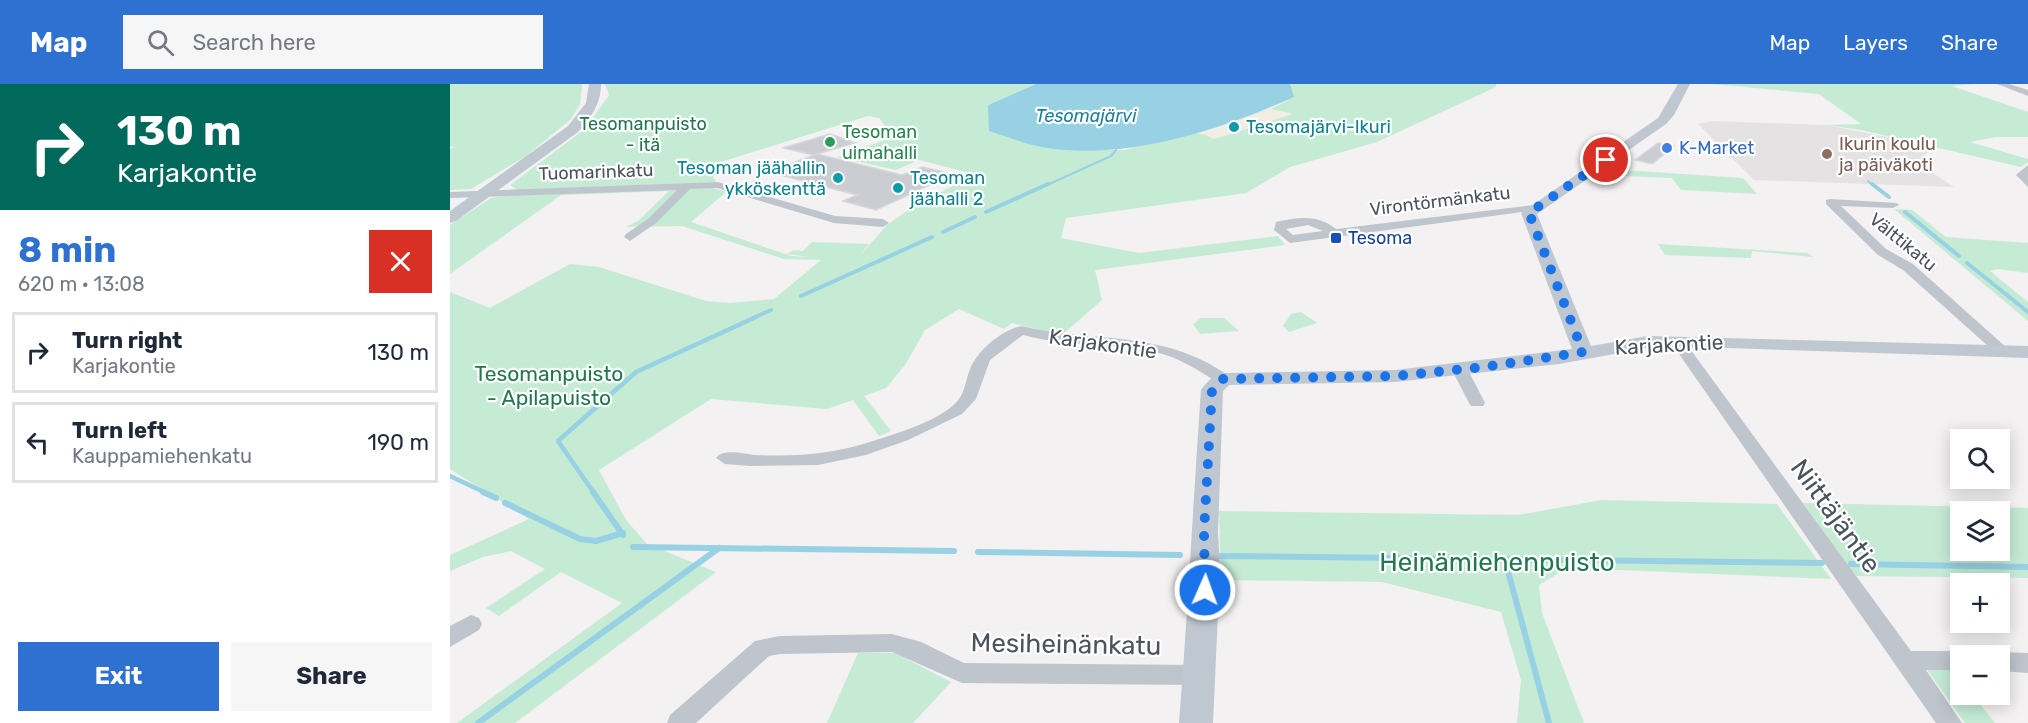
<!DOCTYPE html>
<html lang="en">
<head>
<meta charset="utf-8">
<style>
  :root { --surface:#fff; --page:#f6f6f7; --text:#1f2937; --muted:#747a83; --line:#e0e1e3; --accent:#2e71d0 }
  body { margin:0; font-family:Rubik,sans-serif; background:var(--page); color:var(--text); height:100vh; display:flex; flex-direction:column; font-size:22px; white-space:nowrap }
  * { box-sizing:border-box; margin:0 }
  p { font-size:20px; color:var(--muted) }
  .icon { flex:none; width:33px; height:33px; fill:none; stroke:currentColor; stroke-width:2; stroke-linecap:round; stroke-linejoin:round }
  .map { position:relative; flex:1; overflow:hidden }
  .panel { display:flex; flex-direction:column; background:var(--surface); width:450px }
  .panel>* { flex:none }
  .guide { background:#00695c; color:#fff; overflow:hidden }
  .tools { position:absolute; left:1500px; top:345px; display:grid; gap:12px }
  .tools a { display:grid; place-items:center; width:60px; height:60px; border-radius:0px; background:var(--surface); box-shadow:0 3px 15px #0003; font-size:30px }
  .pin { position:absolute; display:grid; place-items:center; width:51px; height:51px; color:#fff; margin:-26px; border:3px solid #fff; border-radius:50%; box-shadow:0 2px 6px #0007 }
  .me { position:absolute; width:66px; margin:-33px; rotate:2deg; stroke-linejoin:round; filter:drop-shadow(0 0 4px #0008) }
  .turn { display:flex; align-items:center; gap:21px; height:126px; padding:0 18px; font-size:27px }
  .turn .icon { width:78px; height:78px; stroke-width:2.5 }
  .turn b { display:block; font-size:42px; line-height:51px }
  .round { display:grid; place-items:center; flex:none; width:63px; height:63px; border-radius:0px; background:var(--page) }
  .summary { display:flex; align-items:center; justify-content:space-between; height:102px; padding:0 18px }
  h1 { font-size:36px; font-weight:700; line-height:45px; color:var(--accent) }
  .action { display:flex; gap:12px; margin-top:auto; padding:12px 18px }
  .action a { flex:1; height:69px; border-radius:0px; background:var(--accent); color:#fff; font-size:24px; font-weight:700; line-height:69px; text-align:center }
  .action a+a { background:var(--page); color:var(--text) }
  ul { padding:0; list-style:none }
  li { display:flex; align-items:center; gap:18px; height:81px; margin:0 12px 9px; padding:0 6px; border:3px solid var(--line); border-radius:0px }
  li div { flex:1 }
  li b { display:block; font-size:22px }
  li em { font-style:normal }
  header { display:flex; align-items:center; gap:36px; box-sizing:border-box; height:84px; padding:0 30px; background:var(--accent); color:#fff }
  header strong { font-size:28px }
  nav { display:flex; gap:33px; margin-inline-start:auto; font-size:21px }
  .search { width:420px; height:54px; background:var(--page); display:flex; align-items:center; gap:15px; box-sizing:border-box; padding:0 21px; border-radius:0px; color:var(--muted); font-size:22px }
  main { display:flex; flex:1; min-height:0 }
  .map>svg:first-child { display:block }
  .education { fill:#e4e2e2 }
  .green { fill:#c5ebd5; fill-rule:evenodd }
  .sand { fill:#f2eee4 }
  .water { fill:#97d1e3 }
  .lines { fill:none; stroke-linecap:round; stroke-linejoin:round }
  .stream-far3 { stroke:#97d1e3; stroke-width:2 }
  .stream-far2 { stroke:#97d1e3; stroke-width:4 }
  .stream-far1 { stroke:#97d1e3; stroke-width:4.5 }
  .stream { stroke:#97d1e3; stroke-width:6 }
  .building { fill:#cbcdd3; stroke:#d6d7db; stroke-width:1.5 }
  .street { fill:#bec5cc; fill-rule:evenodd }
  .secondary { fill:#bfc7d0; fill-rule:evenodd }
  .route { stroke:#1a73e8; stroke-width:10; stroke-dasharray:0 18 }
  .culture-dot { fill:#0f9aa8; stroke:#fff; stroke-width:2 }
  .leisure-dot { fill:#2e9e5b; stroke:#fff; stroke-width:2 }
  .shop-dot { fill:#3f7fe0; stroke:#fff; stroke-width:2 }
  .education-dot { fill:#8d6e63; stroke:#fff; stroke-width:2 }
  .transit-dot { fill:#1a4fb4; stroke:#fff; stroke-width:2 }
  .labels { text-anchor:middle; stroke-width:4.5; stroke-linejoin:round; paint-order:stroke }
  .far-water-label { font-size:18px; font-style:italic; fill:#1d7f9d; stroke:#fff }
  .far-park-label { font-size:18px; fill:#22774e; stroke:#fff }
  .far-culture-label { font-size:18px; fill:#0d838f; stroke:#fff; text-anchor:start }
  .far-leisure-label { font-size:18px; fill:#27864d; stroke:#fff; text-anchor:start }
  .far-education-label { font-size:18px; fill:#785e54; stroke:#fff; text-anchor:start }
  .far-shop-label { font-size:18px; fill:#366cbe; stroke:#fff; text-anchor:start }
  .far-street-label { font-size:18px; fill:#4b535c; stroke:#fff }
  .far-transit-label { font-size:18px; fill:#164399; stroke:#fff; text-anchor:start }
  .street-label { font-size:21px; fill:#4b535c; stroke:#fff }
  .park-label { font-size:21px; fill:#22774e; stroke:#fff }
  .near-street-label { font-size:26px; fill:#4b535c; stroke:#fff }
  .near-park-label { font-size:26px; fill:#22774e; stroke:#fff }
</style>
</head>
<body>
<header>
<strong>Map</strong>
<div class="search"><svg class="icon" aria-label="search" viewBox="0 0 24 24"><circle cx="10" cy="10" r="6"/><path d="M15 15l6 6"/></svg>Search here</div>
<nav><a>Map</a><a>Layers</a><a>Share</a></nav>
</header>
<main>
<section class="panel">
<div class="guide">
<div class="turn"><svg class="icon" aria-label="right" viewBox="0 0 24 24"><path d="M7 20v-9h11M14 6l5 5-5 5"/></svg><div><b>130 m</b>Karjakontie</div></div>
</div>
<div class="summary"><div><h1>8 min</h1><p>620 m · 13:08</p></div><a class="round" style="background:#d93025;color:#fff"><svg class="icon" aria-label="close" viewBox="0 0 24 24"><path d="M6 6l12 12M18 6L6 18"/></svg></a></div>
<ul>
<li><svg class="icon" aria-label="right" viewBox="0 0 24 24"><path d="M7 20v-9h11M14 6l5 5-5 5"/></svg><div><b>Turn right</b><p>Karjakontie</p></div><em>130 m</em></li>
<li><svg class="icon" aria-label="left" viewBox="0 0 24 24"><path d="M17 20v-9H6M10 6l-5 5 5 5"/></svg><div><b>Turn left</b><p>Kauppamiehenkatu</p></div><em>190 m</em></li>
</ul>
<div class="action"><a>Exit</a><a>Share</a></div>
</section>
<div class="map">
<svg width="1578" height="639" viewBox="0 0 1578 639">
  <rect width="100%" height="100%" fill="#f3f1f1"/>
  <path class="education" d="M 1262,37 L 1376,41 L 1483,62 L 1468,79 L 1504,103 L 1304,96 L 1248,40 Z"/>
  <g class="green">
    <path d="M 0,0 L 131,0 L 132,2 L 130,20 L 121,35 L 76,72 L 21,105 L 0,106 L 0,65 L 4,63 L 0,62 Z"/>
    <path d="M 155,0 L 586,0 L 538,21 L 596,64 L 675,66 L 821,25 L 844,13 L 840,0 L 1046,0 L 1046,3 L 927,58 L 840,83 L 796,109 L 616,134 L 611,154 L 689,169 L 828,152 L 835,161 L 645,186 L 652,216 L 612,251 L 562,239 L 554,245 L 509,225 L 475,246 L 455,281 L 436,304 L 414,312 L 441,347 L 429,352 L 403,316 L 377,325 L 261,315 L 149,386 L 176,436 L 197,460 L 266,488 L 65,639 L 7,639 L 172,519 L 111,488 L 49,532 L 36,524 L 95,485 L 61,467 L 33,473 L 0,487 L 0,471 L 79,435 L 0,385 L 0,208 L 40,224 L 120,180 L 149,183 L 256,217 L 280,219 L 324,215 L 371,176 L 334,175 L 232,142 L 176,143 L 188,137 L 219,107 L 111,111 L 0,190 L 0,141 L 41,114 L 61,111 L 263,104 L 276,108 L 241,138 L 341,172 L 360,173 L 336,170 L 344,166 L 353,167 L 362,158 L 419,160 L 408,174 L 437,141 L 454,129 L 524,90 L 469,76 L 446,86 L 387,73 L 443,53 L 429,34 L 418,32 L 258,82 L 266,98 L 68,106 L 60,101 L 135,45 L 159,11 Z"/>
    <path d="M 1262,0 L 1522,0 L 1502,2 L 1578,28 L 1578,53 L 1546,53 L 1520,58 L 1578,75 L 1578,78 L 1571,83 L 1411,46 L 1376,41 L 1411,40 L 1369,10 Z"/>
    <path d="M 1157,85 L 1293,94 L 1307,110 L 1231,106 L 1222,94 L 1150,91 Z"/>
    <path d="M 1444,125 L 1462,126 L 1496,153 L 1578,159 L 1578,189 L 1548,185 L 1540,187 L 1578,218 L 1578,237 Z"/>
    <path d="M 1208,160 L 1358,169 L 1363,173 L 1302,167 L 1301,174 L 1215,171 Z"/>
    <path d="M 851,228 L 867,239 L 839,248 L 833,242 L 841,230 Z"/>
    <path d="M 751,234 L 774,234 L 789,247 L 750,250 L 743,240 Z"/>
    <path d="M 1152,416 L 1327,420 L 1381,495 L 1169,486 L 1112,487 L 1089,501 L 1092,529 L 1134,639 L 1067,639 L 1071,596 L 1051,528 L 932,498 L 771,496 L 769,427 L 1068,431 Z"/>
    <path d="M 1353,419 L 1578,424 L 1578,494 L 1406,492 ZM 1510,428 L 1550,428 L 1550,466 L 1510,466 Z"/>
    <path d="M 408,569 L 445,569 L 501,598 L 463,639 L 377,639 Z"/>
    <path d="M 1476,584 L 1503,586 L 1510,595 L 1510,610 L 1523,611 L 1545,639 L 1515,639 Z"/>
  </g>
  <path class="sand" d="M 821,25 L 843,30 L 771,53 L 763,55 L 756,51 L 745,49 Z"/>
  <path class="water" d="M 586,0 L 840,0 L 844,13 C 770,46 679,76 597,64 C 578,61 558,53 539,47 L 538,21 Z"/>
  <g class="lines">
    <g class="stream-far3">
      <path d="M 1418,97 L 1424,102"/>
      <path d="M 595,102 L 661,72 L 666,66"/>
    </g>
    <g class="stream-far2">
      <path d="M 1422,100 L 1439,113"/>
      <path d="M 536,128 L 598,100"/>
      <path d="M 1455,128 L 1509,172"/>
      <path d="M 493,148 L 525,133"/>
      <path d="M 1517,179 L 1578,228"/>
      <path d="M 351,212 L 482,153"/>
      <path d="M 303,234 L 321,226"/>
    </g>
    <g class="stream-far1">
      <path d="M 0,392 L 36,409"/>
      <path d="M 144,409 L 108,357 L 186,288 L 306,233"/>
    </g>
    <g class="stream">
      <path d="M 33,408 L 46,414"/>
      <path d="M 143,408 L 173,451"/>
      <path d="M 55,419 L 130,455 L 146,457 L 173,449"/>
      <path d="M 183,463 L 504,467"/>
      <path d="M 528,468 L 730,471"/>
      <path d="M 770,472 L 1372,479"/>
      <path d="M 1055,476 L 1099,639"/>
      <path d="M 1401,480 L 1578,483"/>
      <path d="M 28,639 L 269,464"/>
    </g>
  </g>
  <g class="building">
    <path d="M 380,50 L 405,59 L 367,70 L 452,91 L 472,83 L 503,90 L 426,126 L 393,117 L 407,111 L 319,88 L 364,71 L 333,64 Z"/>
    <path d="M 1208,59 L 1224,62 L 1202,80 L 1185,76 Z"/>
  </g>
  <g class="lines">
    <g class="street">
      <path d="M 1547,0 L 1559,0 L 1578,6 L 1578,12 Z"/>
      <path d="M 1578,81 L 1578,103 L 1566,91 Z"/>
      <path d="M 268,98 L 385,132 L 433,135 L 439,139 L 433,143 L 384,139 L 267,104 L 240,105 L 206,139 L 180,157 L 174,153 L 176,150 L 198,135 L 227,106 L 0,114 L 0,108 Z"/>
      <path d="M 1380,115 L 1447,119 L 1449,121 L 1443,124 L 1391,122 L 1436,165 L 1463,180 L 1557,264 L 1560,267 L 1557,270 L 1547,270 L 1453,186 L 1428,171 L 1376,120 L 1376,116 Z"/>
      <path d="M 1084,121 L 1088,122 L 1088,126 L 840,159 L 824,146 L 826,138 C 847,133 868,130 886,145 ZM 858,141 L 873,147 L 843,151 L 836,145 Z"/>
      <path d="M 571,242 C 634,257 700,248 758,279 C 766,284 775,288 781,295 L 773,300 L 767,298 C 748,286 728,273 705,268 C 662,258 617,263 573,251 L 540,276 L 526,315 L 512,330 L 458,356 L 416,371 L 368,381 L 300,382 L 275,380 L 266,374 C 273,364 294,370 305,371 C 346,373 384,370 423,357 C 445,350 495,335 509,315 C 515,307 516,295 520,285 C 528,266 551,247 571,242 Z"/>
      <path d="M 1227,253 L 1232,254 L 1461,567 L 1510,567 L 1518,570 L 1510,572 L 1510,586 L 1476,586 L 1512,639 L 1486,639 L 1220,257 Z"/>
      <path d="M 1010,281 L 1018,286 L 1035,319 L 1033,322 L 1021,322 L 1019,319 L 1002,286 Z"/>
      <path d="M 21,531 L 29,534 L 32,540 L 29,546 L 0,563 L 0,542 Z"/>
      <path d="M 442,550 L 471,558 L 514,579 L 750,581 L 758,584 L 762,591 L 758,598 L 750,601 L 512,599 L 442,568 L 330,570 L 319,572 L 246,639 L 217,639 L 220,631 L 305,557 L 330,552 Z"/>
      <path d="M 1550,568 L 1578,569 L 1578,589 L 1550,587 L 1550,572 L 1542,572 Z"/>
    </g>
    <g class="secondary">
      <path d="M 139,0 L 151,0 C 151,20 141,34 128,48 L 6,137 L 0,139 L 0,127 L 118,42 L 136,19 Z"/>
      <path d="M 1228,0 L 1240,0 L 1224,31 L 1216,40 L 1087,130 L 1141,262 L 1198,252 L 1578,262 L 1578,274 L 1278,264 L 1198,264 L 1109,280 L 945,298 L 779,301 L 773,307 L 768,448 L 770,485 L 763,639 L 729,639 C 738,528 743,417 751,306 C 757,298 763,291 773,289 L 945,286 L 1122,265 L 1071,129 L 1208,34 Z"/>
    </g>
  </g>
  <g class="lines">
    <path class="route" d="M 755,506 L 754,448 L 762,306 L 773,295 L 945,292 L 1035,283 L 1133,268 L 1079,129 L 1156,76"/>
  </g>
  <g class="culture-dot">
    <circle cx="784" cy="43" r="6"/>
    <circle cx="388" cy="94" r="6"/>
    <circle cx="448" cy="104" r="6"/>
  </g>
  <circle class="leisure-dot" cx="380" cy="58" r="6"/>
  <circle class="shop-dot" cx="1217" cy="64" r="6"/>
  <circle class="education-dot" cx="1377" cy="70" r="6"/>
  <rect class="transit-dot" x="880" y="148" width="12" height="12" rx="3"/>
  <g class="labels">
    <g class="far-water-label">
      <text x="636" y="38">Tesomajärvi</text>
    </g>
    <g class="far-park-label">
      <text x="193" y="46">Tesomanpuisto<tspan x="193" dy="21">- itä</tspan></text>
    </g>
    <g class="far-culture-label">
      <text x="796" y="49">Tesomajärvi-Ikuri</text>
      <text x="376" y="90" text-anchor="end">Tesoman jäähallin<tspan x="376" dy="21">ykköskenttä</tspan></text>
      <text x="460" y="100">Tesoman<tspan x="460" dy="21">jäähalli 2</tspan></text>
    </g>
    <g class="far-leisure-label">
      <text x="392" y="54">Tesoman<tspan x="392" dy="21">uimahalli</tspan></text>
    </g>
    <g class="far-education-label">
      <text x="1389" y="66">Ikurin koulu<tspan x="1389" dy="21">ja päiväkoti</tspan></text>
    </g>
    <g class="far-shop-label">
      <text x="1229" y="70">K-Market</text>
    </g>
    <g class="far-street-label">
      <text transform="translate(146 88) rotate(-2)" y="6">Tuomarinkatu</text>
      <text transform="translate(990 117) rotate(-7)" y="6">Virontörmänkatu</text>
      <text transform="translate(1453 158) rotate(39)" y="6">Välttikatu</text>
    </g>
    <g class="far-transit-label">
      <text x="898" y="160">Tesoma</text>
    </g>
    <g class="street-label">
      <text transform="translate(653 260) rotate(8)" y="7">Karjakontie</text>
      <text transform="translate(1219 261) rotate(-3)" y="7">Karjakontie</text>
    </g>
    <g class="park-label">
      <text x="99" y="297">Tesomanpuisto<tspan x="99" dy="24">- Apilapuisto</tspan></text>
    </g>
    <g class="near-street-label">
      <text transform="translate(1386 432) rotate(54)" y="9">Niittäjäntie</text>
      <text transform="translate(616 560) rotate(1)" y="9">Mesiheinänkatu</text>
    </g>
    <g class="near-park-label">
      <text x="1047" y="487">Heinämiehenpuisto</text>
    </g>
  </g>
</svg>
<div class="tools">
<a><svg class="icon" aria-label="search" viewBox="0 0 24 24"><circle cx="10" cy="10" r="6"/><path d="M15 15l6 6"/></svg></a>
<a><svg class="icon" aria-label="layers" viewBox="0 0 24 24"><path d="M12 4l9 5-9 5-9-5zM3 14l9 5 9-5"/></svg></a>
<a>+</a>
<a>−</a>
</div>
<div class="pin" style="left:1156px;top:76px;background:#d93025"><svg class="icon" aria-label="arrive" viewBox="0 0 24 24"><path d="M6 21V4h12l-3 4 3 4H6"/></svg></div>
<svg class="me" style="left:755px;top:506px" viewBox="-20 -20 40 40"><circle r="17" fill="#1a73e8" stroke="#fff" stroke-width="3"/><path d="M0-11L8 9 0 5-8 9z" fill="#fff"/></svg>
</div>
</main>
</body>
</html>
